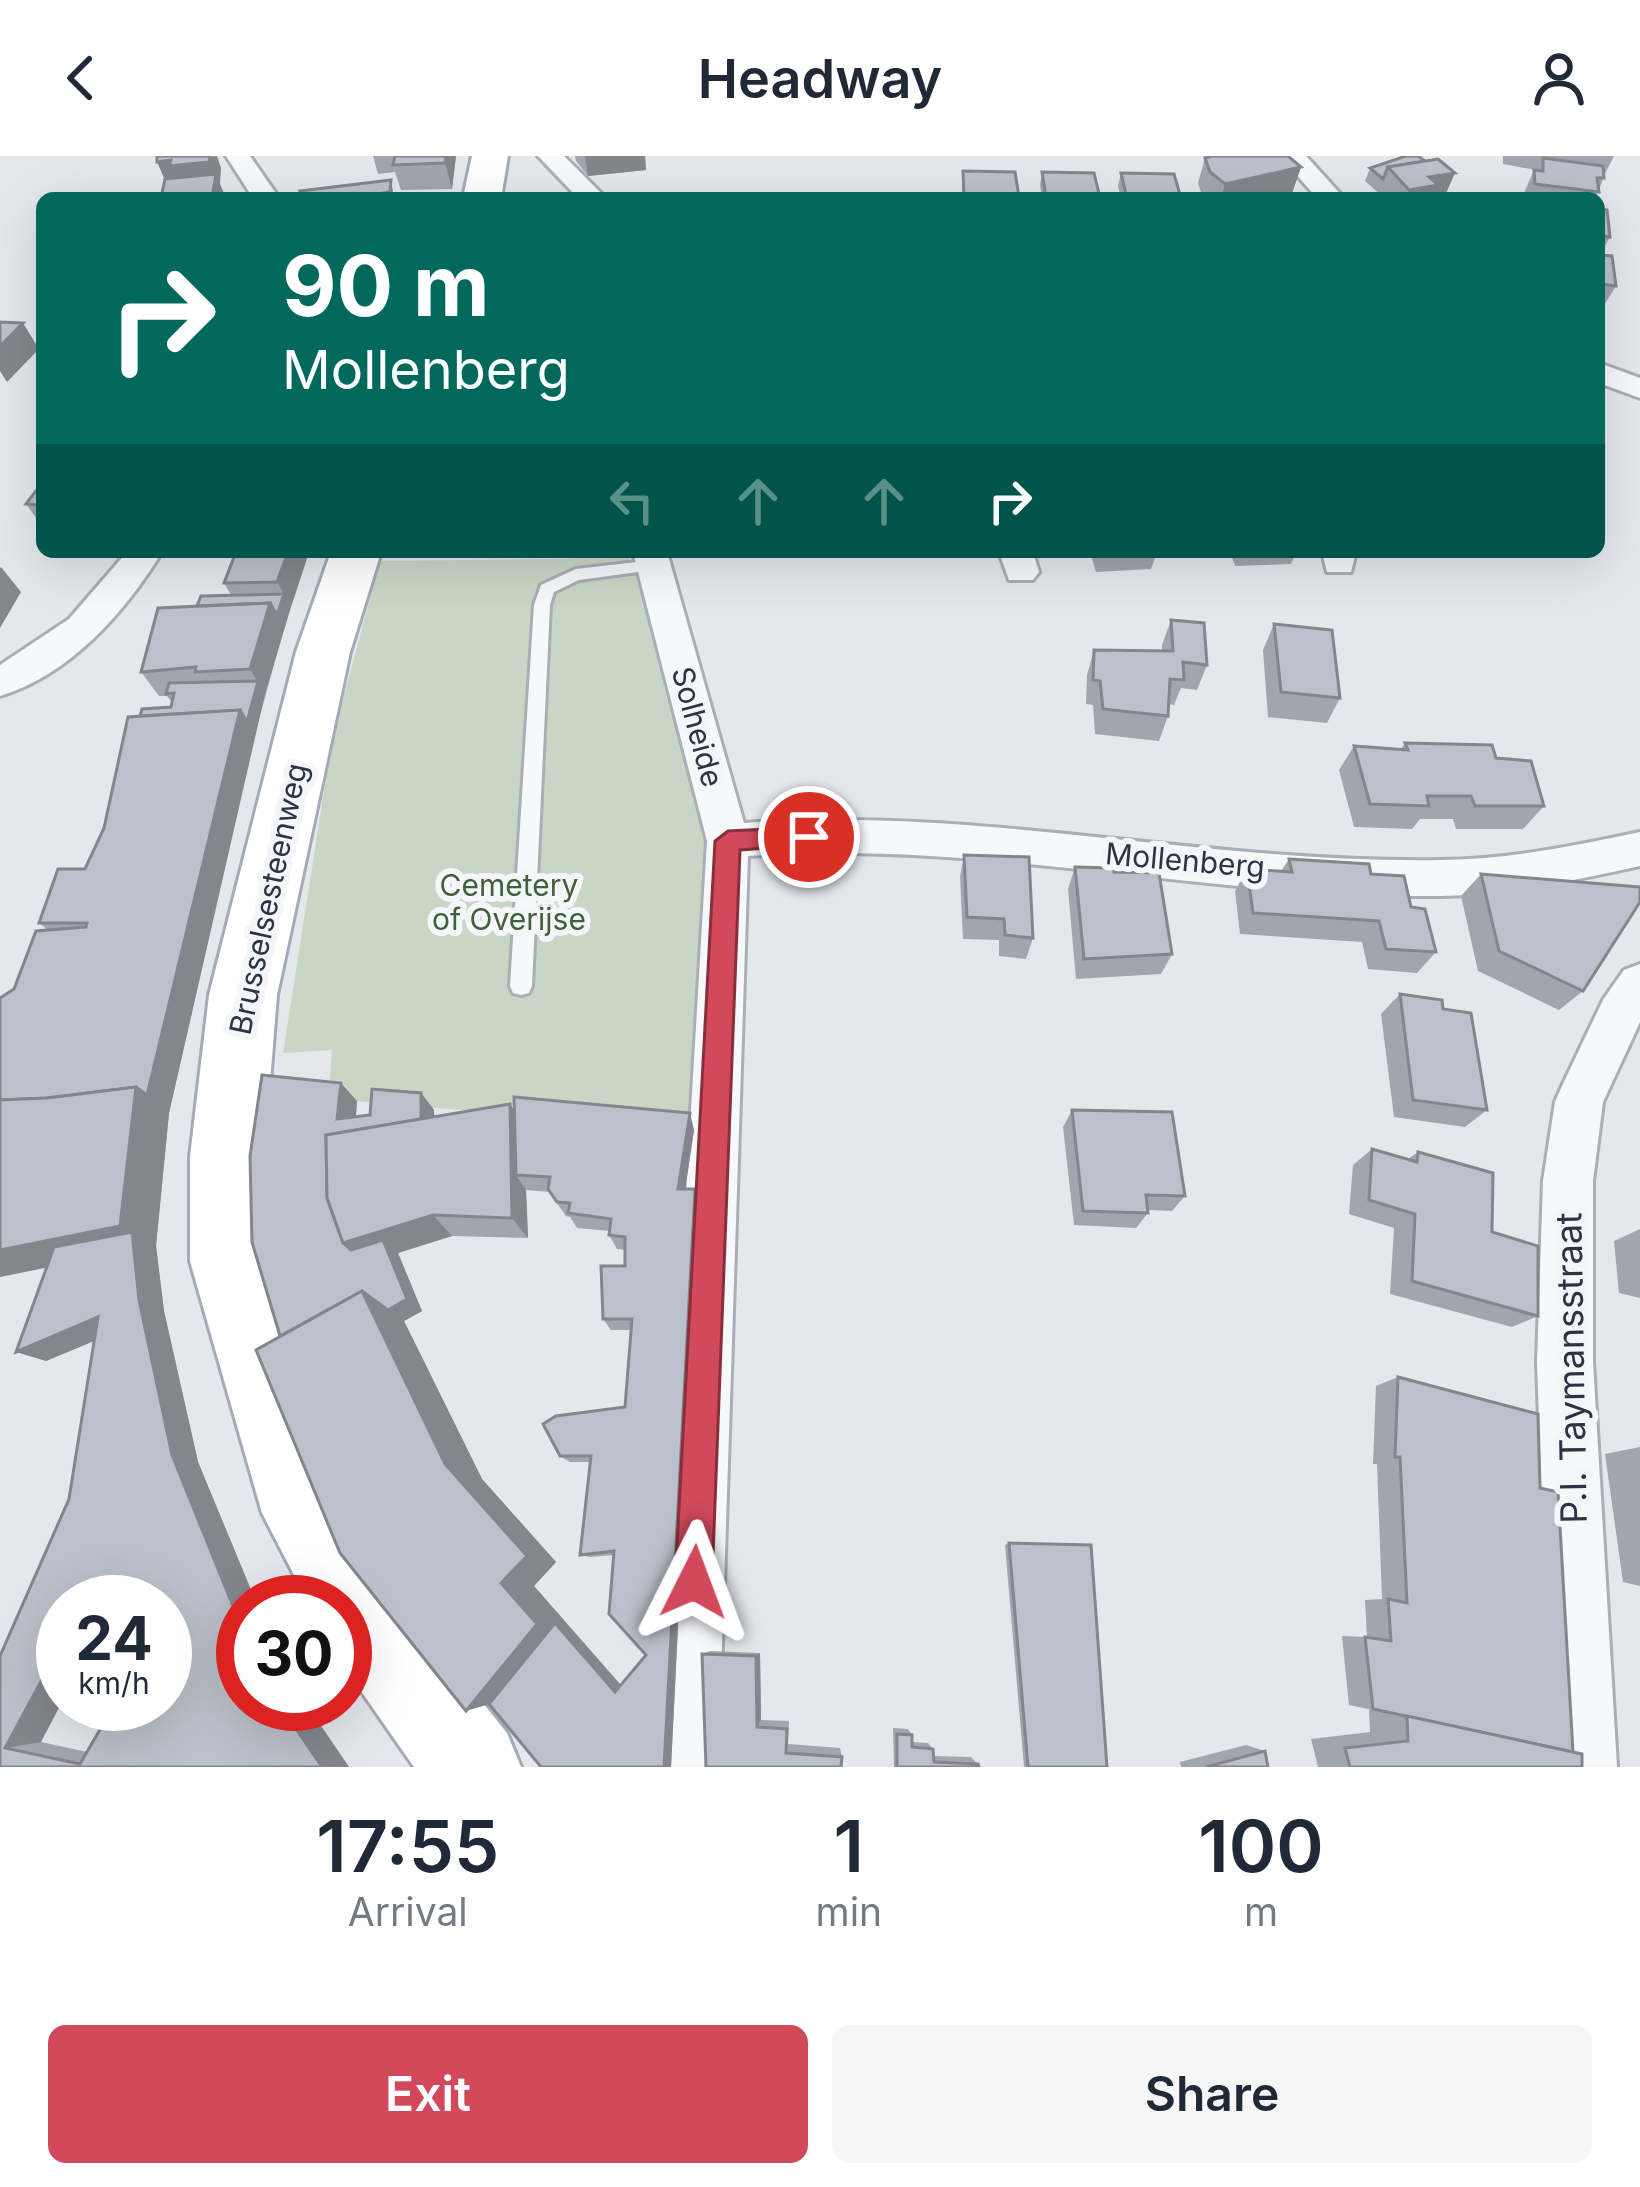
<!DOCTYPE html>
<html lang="en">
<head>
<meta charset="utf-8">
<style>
  :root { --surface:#fff; --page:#f6f6f7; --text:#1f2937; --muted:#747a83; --accent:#d1495b }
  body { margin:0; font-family:Inter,sans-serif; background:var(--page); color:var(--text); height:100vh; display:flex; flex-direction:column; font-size:45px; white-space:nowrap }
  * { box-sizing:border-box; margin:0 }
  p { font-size:39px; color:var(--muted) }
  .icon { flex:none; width:66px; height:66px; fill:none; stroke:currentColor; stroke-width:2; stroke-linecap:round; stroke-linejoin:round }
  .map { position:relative; height:1611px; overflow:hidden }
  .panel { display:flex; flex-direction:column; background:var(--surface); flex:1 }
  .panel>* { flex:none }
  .banner { position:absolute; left:36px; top:36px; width:1569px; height:366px; border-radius:18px; box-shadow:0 12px 48px #0002; background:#00695c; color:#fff; overflow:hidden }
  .speed { position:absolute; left:36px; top:1419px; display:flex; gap:24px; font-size:60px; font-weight:700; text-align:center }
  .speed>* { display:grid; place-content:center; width:156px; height:156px; border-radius:50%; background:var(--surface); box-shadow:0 12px 48px #0002; line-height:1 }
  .speed small { font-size:30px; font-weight:400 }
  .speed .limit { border:18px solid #d22; background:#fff; color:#111 }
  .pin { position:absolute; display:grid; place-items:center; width:102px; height:102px; color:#fff; margin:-51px; border:6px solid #fff; border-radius:50%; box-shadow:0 3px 12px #0007 }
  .me { position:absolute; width:132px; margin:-66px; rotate:3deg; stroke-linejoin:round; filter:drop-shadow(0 0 9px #0008) }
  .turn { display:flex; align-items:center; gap:42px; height:252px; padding:0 48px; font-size:54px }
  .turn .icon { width:156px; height:156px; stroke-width:2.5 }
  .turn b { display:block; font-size:84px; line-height:102px }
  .lanes { display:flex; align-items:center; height:114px; padding:0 48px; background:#0003; justify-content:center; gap:60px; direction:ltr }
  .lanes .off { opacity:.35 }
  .eta { display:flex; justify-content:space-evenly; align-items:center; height:204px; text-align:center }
  .eta b { font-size:72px; font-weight:600; line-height:84px }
  .primary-button { display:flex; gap:24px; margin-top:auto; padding:24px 48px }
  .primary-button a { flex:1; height:138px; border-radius:18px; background:var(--accent); color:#fff; font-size:48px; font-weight:600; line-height:138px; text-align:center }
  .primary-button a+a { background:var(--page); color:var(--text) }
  header { display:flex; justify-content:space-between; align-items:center; height:156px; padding:0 48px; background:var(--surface); font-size:54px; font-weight:600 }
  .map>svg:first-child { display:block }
  .green { fill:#c9d6c5 }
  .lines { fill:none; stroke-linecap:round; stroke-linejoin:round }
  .service-casing { stroke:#a9aeb7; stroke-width:6 }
  .minor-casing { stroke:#a9aeb7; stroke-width:6 }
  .primary-casing { stroke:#a3abb8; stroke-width:6 }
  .service { fill:#f7f8fa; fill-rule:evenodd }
  .minor { fill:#f7f8fa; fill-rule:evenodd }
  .primary { fill:#fff; fill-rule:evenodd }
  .wall { fill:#a1a5ae; fill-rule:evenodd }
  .shaded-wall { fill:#83868d }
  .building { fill:#bbc0ca; stroke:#83868d; stroke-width:3; fill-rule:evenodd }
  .route { fill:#d1495b; stroke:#882f3b; stroke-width:3 }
  .labels { text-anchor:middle; stroke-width:12; stroke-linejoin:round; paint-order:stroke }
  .street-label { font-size:30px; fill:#2b3445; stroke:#f4f6f9 }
  .park-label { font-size:30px; fill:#3f6138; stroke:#f4f6f9 }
  .near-street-label { font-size:36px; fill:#2b3445; stroke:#f4f6f9 }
</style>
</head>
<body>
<header><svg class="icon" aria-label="back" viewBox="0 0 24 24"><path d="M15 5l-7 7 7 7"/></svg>Headway<svg class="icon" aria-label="person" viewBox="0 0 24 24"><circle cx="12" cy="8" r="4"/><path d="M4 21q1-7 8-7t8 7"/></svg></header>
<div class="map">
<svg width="1640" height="1611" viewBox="0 0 1640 1611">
  <rect width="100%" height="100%" fill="#e4e7ec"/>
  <path class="green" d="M 629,402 L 632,417 L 648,424 L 713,688 L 699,973 L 328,943 L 332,894 L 283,897 L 332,584 L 380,405 Z"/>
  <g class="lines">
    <defs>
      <path id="service" d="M 654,404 L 660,405 L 660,413 L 579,424 L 554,436 L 550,449 L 532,830 L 529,837 L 521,839 L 513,837 L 510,830 L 534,449 L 541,429 L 576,413 Z"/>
      <g id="minor">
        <path d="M 226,0 L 250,0 L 279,42 L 253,42 Z"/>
        <path d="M 538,0 L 564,0 L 606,42 L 578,42 Z"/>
        <path d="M 1280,0 L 1306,0 L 1344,42 L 1317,42 Z"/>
        <path d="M 1599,207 L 1640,222 L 1640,242 L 1599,227 Z"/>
        <path d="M 127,396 L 162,396 C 125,456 70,519 0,540 L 0,509 L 69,463 Z"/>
        <path d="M 633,396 L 667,396 L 744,667 C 979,650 1208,708 1442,704 C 1509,703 1575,690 1640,676 L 1640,710 C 1575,724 1508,739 1441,740 C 1209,743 981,683 748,700 L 718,1611 L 652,1611 L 707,685 Z"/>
        <path d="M 999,396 L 1033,396 L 1039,416 L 1033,424 L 1009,424 Z"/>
        <path d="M 1322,396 L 1356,396 L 1351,416 L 1327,416 Z"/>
        <path d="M 1640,808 L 1640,866 L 1603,946 L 1593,1025 L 1593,1206 L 1617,1611 L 1551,1611 L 1537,1206 L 1543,1025 L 1555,946 L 1562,930 L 1603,844 L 1624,814 Z"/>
      </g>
      <g id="primary">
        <path d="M 472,0 L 508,0 L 501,42 L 463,42 Z"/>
        <path d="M 331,396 L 381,396 L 350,496 L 277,839 L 264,1001 L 266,1105 L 341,1336 L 431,1482 L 507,1577 L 521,1611 L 414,1611 L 345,1512 L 345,1446 L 308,1446 L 262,1357 L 190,1105 L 190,1001 L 209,839 L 296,496 Z"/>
      </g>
    </defs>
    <use href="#service" class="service-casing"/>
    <use href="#minor" class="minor-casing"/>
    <use href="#primary" class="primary-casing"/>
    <use href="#service" class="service"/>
    <use href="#minor" class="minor"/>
    <use href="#primary" class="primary"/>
  </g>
  <g class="wall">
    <path d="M 373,0 L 456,0 L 452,33 L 401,34 L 395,16 L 378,18 Z"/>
    <path d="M 575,0 L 645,0 L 646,14 L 588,20 L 576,5 Z"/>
    <path d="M 1406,0 L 1444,42 L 1384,42 L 1365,25 L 1370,12 Z"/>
    <path d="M 1503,0 L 1614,0 L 1604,20 L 1596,42 L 1522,42 L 1534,14 L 1536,14 L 1503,8 Z"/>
    <path d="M 1205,2 L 1301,11 L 1292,37 L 1269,42 L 1203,42 L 1198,27 Z"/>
    <path d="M 963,15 L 1015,16 L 1018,42 L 962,42 Z"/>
    <path d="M 1042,16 L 1100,42 L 1042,42 L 1040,29 Z"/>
    <path d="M 1121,17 L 1181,42 L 1121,42 L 1118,30 Z"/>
    <path d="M 1599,53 L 1610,81 L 1600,99 L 1616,130 L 1600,156 Z"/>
    <path d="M 42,327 L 42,370 L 26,348 Z"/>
    <path d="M 309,396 L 284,472 L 255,578 L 169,957 L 156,1090 L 164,1155 L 198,1306 L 256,1446 L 243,1446 L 243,1548 L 306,1548 L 349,1611 L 0,1611 L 69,1343 L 94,1185 L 46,1205 L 48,774 L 39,767 L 85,713 L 104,672 L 140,560 L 171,551 L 172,546 L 167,540 L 159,540 L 141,516 L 197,450 L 231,439 L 224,427 ZM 63,1446 L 113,1551 L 87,1596 L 41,1586 Z"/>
    <path d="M 1090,396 L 1157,396 L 1151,413 L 1096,416 Z"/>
    <path d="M 1230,396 L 1296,396 L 1291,408 L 1235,410 Z"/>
    <path d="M 1171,464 L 1207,509 L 1197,534 L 1181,532 L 1174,549 L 1169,548 L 1168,560 L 1159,585 L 1095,578 L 1093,549 L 1086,548 L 1087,519 L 1094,494 L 1162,495 L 1162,489 Z"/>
    <path d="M 1274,468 L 1340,542 L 1327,567 L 1268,561 L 1263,494 Z"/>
    <path d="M 1405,587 L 1496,602 L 1544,650 L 1523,673 L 1456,673 L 1453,663 L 1420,663 L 1412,673 L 1354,671 L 1339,614 L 1354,590 L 1401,593 Z"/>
    <path d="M 964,699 L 1033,782 L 1026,803 L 999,800 L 999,784 L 963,783 L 960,721 Z"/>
    <path d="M 1289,703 L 1371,718 L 1411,751 L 1436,796 L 1417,817 L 1368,813 L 1362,786 L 1240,778 L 1235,735 L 1247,713 L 1281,715 Z"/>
    <path d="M 1075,711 L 1114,716 L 1172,798 L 1161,818 L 1076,823 L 1068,733 Z"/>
    <path d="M 1481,718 L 1583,835 L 1559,854 L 1478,815 L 1461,740 Z"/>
    <path d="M 1400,838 L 1487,954 L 1465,971 L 1394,961 L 1381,858 Z"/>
    <path d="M 421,937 L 434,954 L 434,961 L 510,948 L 515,957 L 694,974 L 685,1033 L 695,1033 L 699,1047 L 671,1611 L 280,1180 L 357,945 L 356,961 L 370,959 ZM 526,1034 L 549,1036 L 566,1060 L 570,1061 L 577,1072 L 610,1075 L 609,1079 L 617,1093 L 625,1094 L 625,1110 L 603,1163 L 611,1174 L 631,1174 L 625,1251 L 560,1300 L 570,1306 L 590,1306 L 580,1399 L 590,1401 L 614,1399 L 646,1499 L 621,1529 L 534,1430 L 556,1406 L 482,1323 L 404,1165 L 422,1155 L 398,1097 L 452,1080 L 528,1082 Z"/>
    <path d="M 1072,954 L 1185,1040 L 1172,1055 L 1148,1054 L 1148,1057 L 1136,1072 L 1074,1069 L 1063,971 Z"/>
    <path d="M 1372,993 L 1408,1003 L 1418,996 L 1492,1076 L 1538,1160 L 1512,1171 L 1390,1138 L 1394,1072 L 1349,1058 L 1353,1009 Z"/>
    <path d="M 1640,1073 L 1640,1142 L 1619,1137 L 1614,1085 Z"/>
    <path d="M 1398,1221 L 1540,1332 L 1573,1596 L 1582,1611 L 1318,1611 L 1311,1583 L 1370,1576 L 1369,1553 L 1378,1555 L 1349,1549 L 1342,1480 L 1367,1481 L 1365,1444 L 1382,1443 L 1377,1308 L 1373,1308 L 1376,1230 Z"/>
    <path d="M 1640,1291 L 1640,1430 L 1623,1426 L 1605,1298 Z"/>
    <path d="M 1009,1387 L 1107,1611 L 1024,1611 L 1005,1389 Z"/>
    <path d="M 710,1495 L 760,1497 L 761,1564 L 789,1565 L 788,1588 L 840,1592 L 842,1601 L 706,1611 L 702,1498 Z"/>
    <path d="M 893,1572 L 908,1573 L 912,1579 L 912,1586 L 928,1587 L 933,1593 L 933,1600 L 971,1601 L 978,1608 L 979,1611 L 894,1611 Z"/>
    <path d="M 1246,1589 L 1265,1595 L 1268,1611 L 1181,1611 L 1180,1606 Z"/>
  </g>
  <g class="shaded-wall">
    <path d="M 217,0 L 221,12 L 220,28 L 226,42 L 212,42 L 168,31 L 157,6 Z"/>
    <path d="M 446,0 L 456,0 L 452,33 L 445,7 Z"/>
    <path d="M 585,0 L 645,0 L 646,14 L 588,20 Z"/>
    <path d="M 1301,11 L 1292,37 L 1269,42 L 1221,42 L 1225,28 Z"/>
    <path d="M 1455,17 L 1444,42 L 1406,42 L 1409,34 L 1398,21 Z"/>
    <path d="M 391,24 L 394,42 L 348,42 Z"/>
    <path d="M 23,167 L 39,193 L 7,226 L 0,215 L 0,190 Z"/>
    <path d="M 288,396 L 309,396 L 291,451 L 277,426 Z"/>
    <path d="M 1,411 L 21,436 L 0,472 L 0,412 Z"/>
    <path d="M 284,438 L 291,451 L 265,538 L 250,513 L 270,447 Z"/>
    <path d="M 258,525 L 265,538 L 169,957 L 156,1090 L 164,1155 L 198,1306 L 256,1446 L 243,1446 L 243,1475 L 172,1299 L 139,1144 L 134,1094 L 0,1121 L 0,1094 L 136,931 L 240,554 Z"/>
    <path d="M 341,927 L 357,945 L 354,980 L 337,963 Z"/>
    <path d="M 421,937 L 434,954 L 435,988 L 422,971 Z"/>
    <path d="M 510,948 L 525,973 L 516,1019 L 526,1034 L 528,1082 L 512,1062 Z"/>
    <path d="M 690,957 L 694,974 L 683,1048 L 678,1033 Z"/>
    <path d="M 695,1033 L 699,1047 L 671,1611 L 664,1611 Z"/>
    <path d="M 433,1059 L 452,1080 L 398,1097 L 422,1155 L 404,1165 L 482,1323 L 556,1406 L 534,1430 L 624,1533 L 615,1536 L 503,1544 L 466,1555 L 501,1427 L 362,1135 L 368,1107 L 343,1087 Z"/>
    <path d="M 98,1161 L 125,1172 L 46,1205 L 16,1196 Z"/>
    <path d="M 760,1497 L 761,1564 L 757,1571 L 756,1500 Z"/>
    <path d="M 63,1506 L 63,1544 L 41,1586 L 5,1592 L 51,1507 Z"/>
    <path d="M 279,1548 L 306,1548 L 349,1611 L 322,1611 Z"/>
  </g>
  <g class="building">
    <path d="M 157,0 L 210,0 L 209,6 L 169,10 L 171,4 L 157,6 Z"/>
    <path d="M 395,0 L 446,0 L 445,7 L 393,9 Z"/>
    <path d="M 1213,0 L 1288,0 L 1301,11 L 1225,28 L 1210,16 L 1205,2 Z"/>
    <path d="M 1406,0 L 1418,0 L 1425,5 L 1388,11 L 1383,23 L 1370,12 Z"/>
    <path d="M 1543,2 L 1603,10 L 1604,22 L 1597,22 L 1599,36 L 1535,28 L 1534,14 L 1543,15 Z"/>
    <path d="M 1438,3 L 1455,17 L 1429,21 L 1438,29 L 1409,34 L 1388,11 Z"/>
    <path d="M 963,15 L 1015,16 L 1019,41 L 964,40 Z"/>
    <path d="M 1042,16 L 1094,17 L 1100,42 L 1046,41 Z"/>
    <path d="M 1121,17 L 1174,18 L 1181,42 L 1127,42 Z"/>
    <path d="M 216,18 L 212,42 L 161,42 L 165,23 Z"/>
    <path d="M 391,24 L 390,36 L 348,42 L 304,42 L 300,35 Z"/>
    <path d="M 506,39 L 550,40 L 549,42 L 505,42 Z"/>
    <path d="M 1599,53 L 1607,54 L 1610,81 L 1599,80 Z"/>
    <path d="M 1599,99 L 1612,100 L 1616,130 L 1599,128 Z"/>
    <path d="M 0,166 L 23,167 L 0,190 Z"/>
    <path d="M 42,327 L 42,349 L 26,348 Z"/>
    <path d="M 236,396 L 288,396 L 277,426 L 224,427 Z"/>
    <path d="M 284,438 L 277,459 L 270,447 L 197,450 L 201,440 Z"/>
    <path d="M 270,447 L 250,513 L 195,516 L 196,511 L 141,516 L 158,452 Z"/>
    <path d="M 1171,464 L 1204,467 L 1207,509 L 1183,506 L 1184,524 L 1170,523 L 1168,560 L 1103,553 L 1100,525 L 1093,524 L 1094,494 L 1173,495 Z"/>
    <path d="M 1274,468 L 1332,474 L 1340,542 L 1281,536 Z"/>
    <path d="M 258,525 L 247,566 L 240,554 L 140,560 L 142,553 L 171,551 L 174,537 L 166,538 L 169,527 Z"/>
    <path d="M 240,554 L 147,939 L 136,931 L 47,942 L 0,944 L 0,842 L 14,833 L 36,775 L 86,771 L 87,767 L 39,767 L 58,713 L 85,713 L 104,672 L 128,561 Z"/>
    <path d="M 1405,587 L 1492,589 L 1496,602 L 1531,605 L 1544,650 L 1475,650 L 1471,640 L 1427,640 L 1429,650 L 1370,648 L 1354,590 L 1408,594 Z"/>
    <path d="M 964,699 L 1029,701 L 1033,782 L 1005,779 L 1004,763 L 967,761 Z"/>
    <path d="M 1289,703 L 1369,708 L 1371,718 L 1404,720 L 1411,751 L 1425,753 L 1436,796 L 1386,793 L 1379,765 L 1253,757 L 1247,713 L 1292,716 Z"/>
    <path d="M 1075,711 L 1114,712 L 1114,716 L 1159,717 L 1172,798 L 1084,803 Z"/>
    <path d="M 1481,718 L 1640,731 L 1640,746 L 1583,835 L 1499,795 Z"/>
    <path d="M 1400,838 L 1442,844 L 1443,853 L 1471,857 L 1487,954 L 1413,944 Z"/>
    <path d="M 262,919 L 341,927 L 337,963 L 370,959 L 372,933 L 421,937 L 421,963 L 326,979 L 327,1042 L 343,1087 L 351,1094 L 383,1084 L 407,1143 L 388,1154 L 362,1135 L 280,1180 L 252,1086 L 250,1000 Z"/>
    <path d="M 136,931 L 120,1070 L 0,1094 L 0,944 L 47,942 Z"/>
    <path d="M 514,941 L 690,957 L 678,1033 L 695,1033 L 664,1611 L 541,1611 L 489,1548 L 555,1467 L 615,1536 L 646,1499 L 609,1458 L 614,1395 L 580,1399 L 591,1300 L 560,1300 L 543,1268 L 556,1260 L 625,1251 L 632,1163 L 603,1163 L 601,1110 L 625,1110 L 625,1081 L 609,1079 L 611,1063 L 568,1057 L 570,1047 L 557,1046 L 548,1033 L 550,1021 L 516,1019 Z"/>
    <path d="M 510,948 L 512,1062 L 433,1059 L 343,1087 L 327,1042 L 326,979 Z"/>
    <path d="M 1072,954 L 1172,956 L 1185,1040 L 1146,1039 L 1148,1057 L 1083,1055 Z"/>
    <path d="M 1372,993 L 1417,1006 L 1418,996 L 1493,1017 L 1492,1076 L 1538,1090 L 1538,1160 L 1412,1125 L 1415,1058 L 1369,1044 Z"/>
    <path d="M 132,1076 L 139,1144 L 172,1299 L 243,1475 L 243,1548 L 279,1548 L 322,1611 L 0,1611 L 0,1500 L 69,1343 L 98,1161 L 16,1196 L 54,1091 ZM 63,1446 L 165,1446 L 165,1548 L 109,1548 L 113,1551 L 80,1608 L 5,1592 L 51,1507 L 63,1515 Z"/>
    <path d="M 362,1135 L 445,1308 L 527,1400 L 501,1427 L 537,1468 L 466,1555 L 340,1397 L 256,1194 Z"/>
    <path d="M 1398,1221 L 1538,1258 L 1540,1332 L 1558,1336 L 1573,1596 L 1373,1553 L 1365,1481 L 1391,1485 L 1388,1443 L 1407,1447 L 1400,1301 L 1395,1301 Z"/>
    <path d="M 1009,1387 L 1091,1389 L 1107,1611 L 1028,1611 Z"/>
    <path d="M 702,1498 L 756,1500 L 757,1571 L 787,1573 L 786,1597 L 842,1601 L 841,1611 L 706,1611 Z"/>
    <path d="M 1407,1560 L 1582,1598 L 1582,1611 L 1350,1611 L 1345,1592 L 1408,1585 Z"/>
    <path d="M 897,1578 L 912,1579 L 912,1591 L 933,1593 L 934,1606 L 978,1608 L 979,1611 L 897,1611 Z"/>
    <path d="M 1265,1595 L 1268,1611 L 1206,1611 Z"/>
  </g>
  <path class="route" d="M 809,671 L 818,674 L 822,681 L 818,688 L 740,694 L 712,1426 L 707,1439 L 694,1444 L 681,1439 L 675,1426 L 715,685 L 728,675 Z"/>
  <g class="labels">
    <g class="street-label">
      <text transform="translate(697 571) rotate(75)" y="10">Solheide</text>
      <text transform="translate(1185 705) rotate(5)" y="10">Mollenberg</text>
      <text transform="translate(269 743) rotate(-78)" y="10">Brusselsesteenweg</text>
    </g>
    <g class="park-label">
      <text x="509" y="740">Cemetery<tspan x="509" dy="34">of Overijse</tspan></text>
    </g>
    <g class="near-street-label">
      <text transform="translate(1571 1212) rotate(-91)" y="13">P.I. Taymansstraat</text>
    </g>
  </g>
</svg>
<div class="speed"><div>24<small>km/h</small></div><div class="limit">30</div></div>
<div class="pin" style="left:809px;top:681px;background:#d93025"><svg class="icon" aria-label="arrive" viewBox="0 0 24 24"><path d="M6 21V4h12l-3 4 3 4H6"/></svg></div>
<svg class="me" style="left:694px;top:1426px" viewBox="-20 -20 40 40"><path d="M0-17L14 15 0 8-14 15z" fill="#d1495b" stroke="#fff" stroke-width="4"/></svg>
<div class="banner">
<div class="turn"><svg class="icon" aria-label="right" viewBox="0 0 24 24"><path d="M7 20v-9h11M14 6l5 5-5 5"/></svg><div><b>90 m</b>Mollenberg</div></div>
<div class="lanes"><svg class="icon off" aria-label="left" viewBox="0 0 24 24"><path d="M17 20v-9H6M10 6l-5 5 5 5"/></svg><svg class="icon off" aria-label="ahead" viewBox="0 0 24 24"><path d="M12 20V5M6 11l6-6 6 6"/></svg><svg class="icon off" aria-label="ahead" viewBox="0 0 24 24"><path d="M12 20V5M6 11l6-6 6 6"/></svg><svg class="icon" aria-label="right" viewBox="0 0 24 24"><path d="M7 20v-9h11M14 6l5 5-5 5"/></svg></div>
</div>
</div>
<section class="panel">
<div class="eta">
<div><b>17:55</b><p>Arrival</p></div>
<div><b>1</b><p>min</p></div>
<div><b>100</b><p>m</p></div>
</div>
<div class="primary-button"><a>Exit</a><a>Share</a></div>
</section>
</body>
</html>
